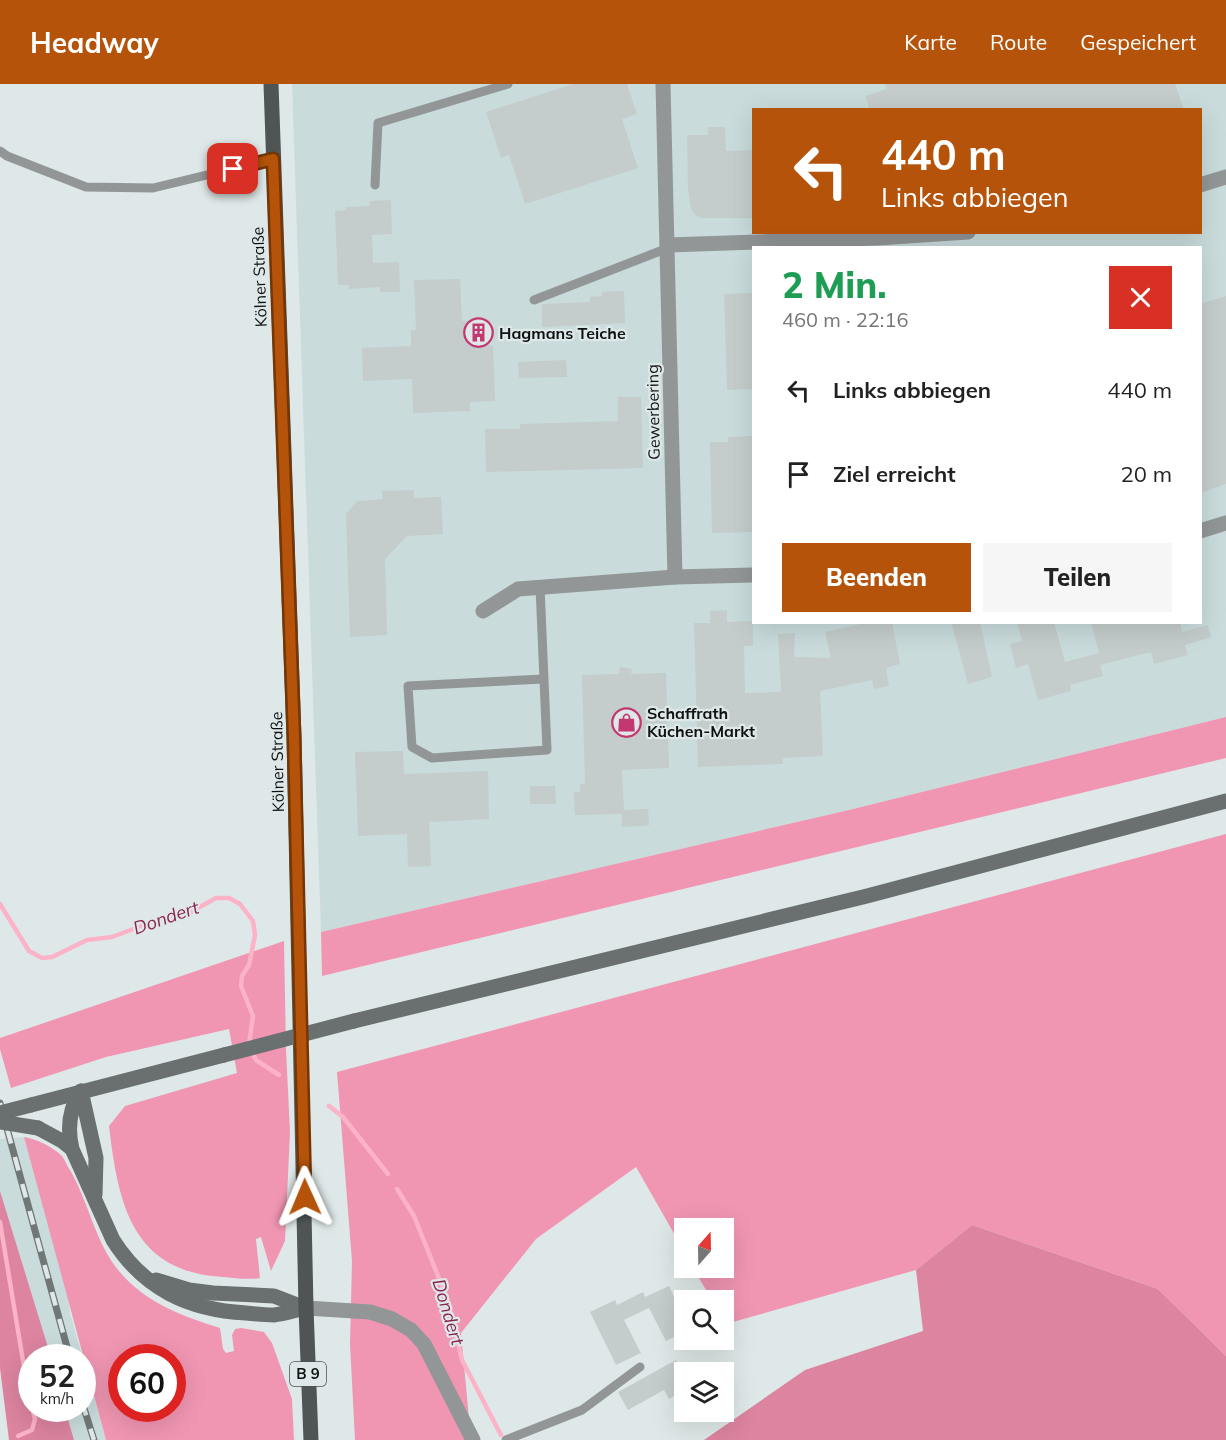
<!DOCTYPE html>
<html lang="de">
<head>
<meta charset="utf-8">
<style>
  :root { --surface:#fff; --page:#f6f6f6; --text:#222; --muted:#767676; --accent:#b45309 }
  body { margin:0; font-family:Mulish,sans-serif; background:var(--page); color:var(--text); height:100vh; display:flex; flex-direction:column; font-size:22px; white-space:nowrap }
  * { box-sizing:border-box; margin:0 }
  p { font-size:20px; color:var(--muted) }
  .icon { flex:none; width:33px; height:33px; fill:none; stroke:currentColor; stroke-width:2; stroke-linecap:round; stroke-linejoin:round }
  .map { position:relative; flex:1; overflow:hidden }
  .drawer { position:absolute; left:752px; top:162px; width:450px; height:378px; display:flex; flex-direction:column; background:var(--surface); border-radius:0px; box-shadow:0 6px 24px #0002 }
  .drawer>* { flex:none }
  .banner { position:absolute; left:752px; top:24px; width:450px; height:126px; border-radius:0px; box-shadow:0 6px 24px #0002; background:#b45309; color:#fff; overflow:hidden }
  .needle { width:39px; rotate:20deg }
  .controls { position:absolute; left:674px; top:1134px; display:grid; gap:12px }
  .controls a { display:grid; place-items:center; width:60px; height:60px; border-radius:0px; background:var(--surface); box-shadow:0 6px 24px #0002; font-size:30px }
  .speed { position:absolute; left:18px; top:1260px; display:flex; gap:12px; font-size:30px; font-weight:700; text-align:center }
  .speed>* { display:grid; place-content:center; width:78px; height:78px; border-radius:50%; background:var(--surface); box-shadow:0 6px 24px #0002; line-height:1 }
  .speed small { font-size:15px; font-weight:400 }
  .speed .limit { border:9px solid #d22; background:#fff; color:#111 }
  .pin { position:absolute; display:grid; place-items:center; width:51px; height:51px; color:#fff; margin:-26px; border-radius:12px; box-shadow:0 3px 9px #0006 }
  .me { position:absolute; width:66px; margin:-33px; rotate:359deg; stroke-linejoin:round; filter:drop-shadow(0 0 4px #0008) }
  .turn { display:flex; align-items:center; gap:21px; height:126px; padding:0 30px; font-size:27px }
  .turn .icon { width:78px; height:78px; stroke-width:2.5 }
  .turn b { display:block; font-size:42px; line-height:51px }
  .round { display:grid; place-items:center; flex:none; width:63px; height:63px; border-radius:0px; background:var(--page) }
  .headline { display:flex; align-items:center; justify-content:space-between; height:102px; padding:0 30px }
  h1 { font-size:36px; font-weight:800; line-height:45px; color:#1e9e55 }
  .cta { display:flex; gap:12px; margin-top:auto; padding:12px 30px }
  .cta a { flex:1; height:69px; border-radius:0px; background:var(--accent); color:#fff; font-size:24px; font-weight:800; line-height:69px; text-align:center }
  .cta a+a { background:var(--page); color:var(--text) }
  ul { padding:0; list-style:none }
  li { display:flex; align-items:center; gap:18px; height:84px; padding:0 30px }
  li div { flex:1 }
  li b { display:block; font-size:22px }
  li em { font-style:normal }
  header { display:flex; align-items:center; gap:36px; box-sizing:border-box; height:84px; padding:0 30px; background:var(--accent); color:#fff }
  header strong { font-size:28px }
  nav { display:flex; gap:33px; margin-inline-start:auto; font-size:21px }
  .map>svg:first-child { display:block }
  .built { fill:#c9dbdb; fill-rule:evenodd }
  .green { fill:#f096b2; fill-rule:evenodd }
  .forest { fill:#dc84a0 }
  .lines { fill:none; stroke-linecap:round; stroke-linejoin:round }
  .stream { stroke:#fcb2c7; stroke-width:4.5 }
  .building { fill:#c4cdcc }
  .service { stroke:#929696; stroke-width:9 }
  .minor { stroke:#929696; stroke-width:15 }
  .secondary { stroke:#6a706f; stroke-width:15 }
  .primary { stroke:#4e5554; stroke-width:15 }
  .rail-casing { stroke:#717777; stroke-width:7 }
  .rail { stroke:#dfe8e8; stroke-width:4.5; stroke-dasharray:14; stroke-linecap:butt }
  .secondary-bridge { stroke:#6a706f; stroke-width:15 }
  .route-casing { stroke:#753606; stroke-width:15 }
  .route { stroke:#b45309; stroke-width:10 }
  .labels { text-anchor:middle; stroke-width:4.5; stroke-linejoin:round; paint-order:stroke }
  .shield { fill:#dfe8e8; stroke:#4d5252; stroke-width:1.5 }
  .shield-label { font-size:15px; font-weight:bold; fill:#0e1111 }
  .street-label { font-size:16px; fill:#0e1111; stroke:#dfe8e8 }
  .poi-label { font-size:16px; font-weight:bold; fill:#0e1111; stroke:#dfe8e8; text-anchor:start }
  .water-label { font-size:18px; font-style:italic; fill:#8b234e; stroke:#dfe8e8 }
</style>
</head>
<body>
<header>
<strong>Headway</strong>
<nav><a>Karte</a><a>Route</a><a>Gespeichert</a></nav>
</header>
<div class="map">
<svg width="1226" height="1356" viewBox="0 0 1226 1356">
  <rect width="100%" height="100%" fill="#dfe8e8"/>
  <g class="built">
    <path d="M 292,0 L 1226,0 L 1226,633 L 849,726 L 321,848 ZM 753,26 L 1200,26 L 1200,148 L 753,148 ZM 753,164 L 1200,164 L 1200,538 L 753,538 Z"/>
    <path d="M 24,1053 L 68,1212 L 70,1229 L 106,1356 L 74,1356 L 65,1325 L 82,1324 L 82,1274 L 51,1273 L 0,1107 L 0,1055 Z"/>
  </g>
  <g class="green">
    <path d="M 1226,633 L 1226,674 L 322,892 L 321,848 L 849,726 Z"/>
    <path d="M 1226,750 L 1226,1272 L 1158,1205 L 972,1141 L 916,1186 L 726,1240 L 723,1235 L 723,1216 L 712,1216 L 693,1184 L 723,1184 L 723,1144 L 684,1144 L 684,1167 L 636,1083 L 536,1155 L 461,1249 L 471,1356 L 355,1356 L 350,1260 L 352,1177 L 337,988 Z"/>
    <path d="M 284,857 L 286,965 L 290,1048 L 285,1157 L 271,1187 L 261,1153 L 256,1155 L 260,1194 C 247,1196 235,1194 223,1193 C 131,1188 118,1118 109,1042 L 125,1022 L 237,989 L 229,945 L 106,973 L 11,1004 L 0,965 L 0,954 Z"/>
    <path d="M 24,1053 C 37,1055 51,1062 61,1071 C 65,1075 67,1082 70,1086 C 88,1117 94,1153 115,1182 C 141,1217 181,1232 220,1244 L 223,1265 L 226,1269 L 234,1267 L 232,1251 L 235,1245 L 241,1244 L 264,1248 L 272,1259 L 292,1315 L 294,1356 L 106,1356 ZM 122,1274 L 172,1274 L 172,1324 L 122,1324 Z"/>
  </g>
  <g class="forest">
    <path d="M 0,1107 L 51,1273 L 32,1274 L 32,1324 L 65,1325 L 74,1356 L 9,1356 L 0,1284 Z"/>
    <path d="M 972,1141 L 1158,1205 L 1226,1272 L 1226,1356 L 704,1356 L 805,1286 L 923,1247 L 916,1186 Z"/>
  </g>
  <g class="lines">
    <g class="stream">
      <path d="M 0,820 L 29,867 L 42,874 L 52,873 L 87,856 L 112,853 L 152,838 L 182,833 L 216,814 L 229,814 L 240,820 L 253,837 L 255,851 L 249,881 L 242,892 L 241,902 L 253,932 L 249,960"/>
      <path d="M 252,968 L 256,976 L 279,991"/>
      <path d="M 329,1022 L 343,1033 L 388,1090"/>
      <path d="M 397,1105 L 414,1132 L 448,1217 L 462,1276 L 501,1351"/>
      <path d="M 0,1138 L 24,1283 L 32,1320"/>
      <path d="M 18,1352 L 32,1346 L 35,1335 L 32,1324"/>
    </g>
  </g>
  <g class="building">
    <path d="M 573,0 L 627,0 L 637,30 L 622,35 L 638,84 L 525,120 L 509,71 L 501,74 L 486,28 Z"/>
    <path d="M 885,0 L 1175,0 L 1184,26 L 870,26 L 865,12 L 887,5 Z"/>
    <path d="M 708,43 L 725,43 L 726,67 L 753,66 L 753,134 L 701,134 L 695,131 L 691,125 L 688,104 L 687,51 L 708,51 Z"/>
    <path d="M 391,116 L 392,150 L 372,151 L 373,179 L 399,178 L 400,208 L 380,208 L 380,203 L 349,205 L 349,201 L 338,201 L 335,127 L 346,126 L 346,123 L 370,122 L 369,117 Z"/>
    <path d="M 460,195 L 462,237 L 490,236 L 490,262 L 493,262 L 495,317 L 470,318 L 470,327 L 413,329 L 412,295 L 363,297 L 362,264 L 411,262 L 411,246 L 416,246 L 414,196 Z"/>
    <path d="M 624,207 L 625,239 L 542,243 L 542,220 L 590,218 L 590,213 L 602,212 L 602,208 Z"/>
    <path d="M 753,209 L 753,305 L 727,306 L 724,210 Z"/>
    <path d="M 1226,212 L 1226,400 L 1200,409 L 1200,220 Z"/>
    <path d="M 566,276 L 567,293 L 519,294 L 518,278 Z"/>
    <path d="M 618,313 L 641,313 L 643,384 L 486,388 L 485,345 L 520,345 L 520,340 L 618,337 Z"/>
    <path d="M 753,352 L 753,448 L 712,449 L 710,358 L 728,358 L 728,353 Z"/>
    <path d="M 414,406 L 414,414 L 441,413 L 443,450 L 407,452 L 385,475 L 387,551 L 350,553 L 346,430 L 357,417 L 383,415 L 382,407 Z"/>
    <path d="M 727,526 L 727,538 L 753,537 L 753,562 L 744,562 L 745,609 L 781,608 L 778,550 L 795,549 L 794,573 L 831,574 L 825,548 L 870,538 L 892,538 L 900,580 L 886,584 L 889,602 L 874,605 L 872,596 L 820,607 L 823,672 L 783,674 L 783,680 L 698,683 L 694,539 L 710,539 L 710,527 Z"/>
    <path d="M 951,538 L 980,538 L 992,593 L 968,600 Z"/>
    <path d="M 1017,538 L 1054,538 L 1065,578 L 1099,569 L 1091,538 L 1180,538 L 1182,548 L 1208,541 L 1211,553 L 1185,561 L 1188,571 L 1154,580 L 1151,568 L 1100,581 L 1103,592 L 1070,601 L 1071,607 L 1038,616 L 1028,580 L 1016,584 L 1010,560 L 1022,557 Z"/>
    <path d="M 620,583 L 632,585 L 631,590 L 666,589 L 669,684 L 622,686 L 624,726 L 648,725 L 649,741 L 642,742 L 622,743 L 622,730 L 575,731 L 574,708 L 580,708 L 580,700 L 585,700 L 582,591 L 619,590 Z"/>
    <path d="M 403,667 L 404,690 L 488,687 L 489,735 L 429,738 L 431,782 L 408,783 L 407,750 L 358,752 L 355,668 Z"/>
    <path d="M 530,702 L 555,702 L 556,720 L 530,720 Z"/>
    <path d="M 669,1202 L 684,1234 L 684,1248 L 666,1257 L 649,1224 L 624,1236 L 641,1269 L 616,1281 L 590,1228 L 615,1216 L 617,1221 L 643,1208 L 645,1213 Z"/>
    <path d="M 676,1276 L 684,1291 L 684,1306 L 669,1315 L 664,1306 L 628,1326 L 618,1308 Z"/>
  </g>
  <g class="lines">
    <g class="service">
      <path d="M 0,67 L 7,72 L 86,103 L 153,104 L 273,75"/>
      <path d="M 375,101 L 378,39 L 508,0"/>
      <path d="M 534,216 L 668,164"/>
      <path d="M 540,503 L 547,666 L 432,674 L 412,663 L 408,602 L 544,595"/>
      <path d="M 506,1356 L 582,1326 L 640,1283"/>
    </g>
    <g class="minor">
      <path d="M 663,0 L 675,493 L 753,491"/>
      <path d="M 1200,101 L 1226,93"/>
      <path d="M 668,161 L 878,154 L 968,148"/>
      <path d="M 1200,447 L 1226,439"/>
      <path d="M 483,527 L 518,505 L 675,493"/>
      <path d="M 306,1224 L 370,1228 L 392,1235 L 411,1246 L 424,1260 L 473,1356"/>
    </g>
    <g class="secondary">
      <path d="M 354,937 L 867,812 L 1226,717"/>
      <path d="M 81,1007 C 69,1025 67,1044 72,1065 L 113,1156 C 144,1205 189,1226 246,1229 C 255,1230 265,1231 274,1231 C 284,1230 296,1226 306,1224"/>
      <path d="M 81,1007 L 96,1074 L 95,1111"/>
      <path d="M 31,1021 L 224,971"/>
      <path d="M 38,1044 L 62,1057 L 72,1065"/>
      <path d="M 156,1196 L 189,1206 L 213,1209 L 274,1212 L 305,1224"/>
    </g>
    <path class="primary" d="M 271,0 L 294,653 L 306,1224 L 311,1356"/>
    <defs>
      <g id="rail">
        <path d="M 0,1019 L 70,1274"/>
        <path d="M 82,1318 L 94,1356"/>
      </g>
    </defs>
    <use href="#rail" class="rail-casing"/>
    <use href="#rail" class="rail"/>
    <g class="secondary-bridge">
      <path d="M 224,971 L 354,937"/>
      <path d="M 0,1029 L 31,1021"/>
      <path d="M 0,1038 L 38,1044"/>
    </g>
  </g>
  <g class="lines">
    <defs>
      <path id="route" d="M 233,85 L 273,75 L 294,653 L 305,1113"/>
    </defs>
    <use href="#route" class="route-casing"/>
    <use href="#route" class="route"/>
  </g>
  <defs>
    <symbol id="building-ring" viewBox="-11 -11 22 22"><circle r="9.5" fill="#dfe8e8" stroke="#c33870" stroke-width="1.5"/><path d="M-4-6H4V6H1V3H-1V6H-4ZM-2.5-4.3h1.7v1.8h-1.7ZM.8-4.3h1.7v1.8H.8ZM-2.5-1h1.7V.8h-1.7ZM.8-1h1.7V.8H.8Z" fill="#c33870"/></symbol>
    <symbol id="shop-ring" viewBox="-11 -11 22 22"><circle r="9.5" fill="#dfe8e8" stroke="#c33870" stroke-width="1.5"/><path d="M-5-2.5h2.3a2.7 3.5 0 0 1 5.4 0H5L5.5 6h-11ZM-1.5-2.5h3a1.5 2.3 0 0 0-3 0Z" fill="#c33870"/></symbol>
  </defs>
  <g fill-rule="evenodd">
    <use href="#building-ring" x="462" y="232" width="33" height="33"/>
    <use href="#shop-ring" x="610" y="622" width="33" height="33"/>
  </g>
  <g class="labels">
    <rect class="shield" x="290" y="1278" width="36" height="24" rx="4.5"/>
    <g class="shield-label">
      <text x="308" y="1295">B 9</text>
    </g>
    <g class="street-label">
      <text transform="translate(259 193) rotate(-92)" y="6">Kölner Straße</text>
      <text transform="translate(653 328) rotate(-91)" y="6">Gewerbering</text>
      <text transform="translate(277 678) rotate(-91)" y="6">Kölner Straße</text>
    </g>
    <g class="poi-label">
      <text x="499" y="255">Hagmans Teiche</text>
      <text x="647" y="635">Schaffrath<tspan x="647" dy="18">Küchen-Markt</tspan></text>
    </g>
    <g class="water-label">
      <text transform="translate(166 834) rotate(-19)" y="6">Dondert</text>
      <text transform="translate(448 1228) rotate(73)" y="6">Dondert</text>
    </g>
  </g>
</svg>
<div class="controls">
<a><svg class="needle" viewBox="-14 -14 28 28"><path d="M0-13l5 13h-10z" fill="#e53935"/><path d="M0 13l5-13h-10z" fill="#767676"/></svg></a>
<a><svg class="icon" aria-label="search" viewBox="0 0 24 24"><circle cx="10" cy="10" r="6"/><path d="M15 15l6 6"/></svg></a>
<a><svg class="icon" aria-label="layers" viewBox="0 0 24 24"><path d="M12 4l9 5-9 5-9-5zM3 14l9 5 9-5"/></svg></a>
</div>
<div class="speed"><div>52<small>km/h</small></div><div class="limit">60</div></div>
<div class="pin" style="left:233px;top:85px;background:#d93025"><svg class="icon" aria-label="arrive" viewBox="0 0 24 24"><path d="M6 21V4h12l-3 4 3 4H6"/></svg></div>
<svg class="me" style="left:305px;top:1113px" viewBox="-20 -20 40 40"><path d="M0-17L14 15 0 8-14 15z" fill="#b45309" stroke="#fff" stroke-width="4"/></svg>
<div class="banner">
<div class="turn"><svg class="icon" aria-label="left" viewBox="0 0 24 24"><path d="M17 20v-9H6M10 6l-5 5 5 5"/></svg><div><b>440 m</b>Links abbiegen</div></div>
</div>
<section class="drawer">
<div class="headline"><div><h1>2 Min.</h1><p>460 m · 22:16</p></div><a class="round" style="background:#d93025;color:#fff"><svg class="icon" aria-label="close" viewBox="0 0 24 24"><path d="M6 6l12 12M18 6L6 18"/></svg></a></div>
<ul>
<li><svg class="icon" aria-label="left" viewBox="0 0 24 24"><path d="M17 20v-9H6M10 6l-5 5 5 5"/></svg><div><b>Links abbiegen</b></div><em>440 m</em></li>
<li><svg class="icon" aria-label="arrive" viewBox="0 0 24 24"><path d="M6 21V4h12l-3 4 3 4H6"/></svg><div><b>Ziel erreicht</b></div><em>20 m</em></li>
</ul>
<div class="cta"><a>Beenden</a><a>Teilen</a></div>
</section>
</div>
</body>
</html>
